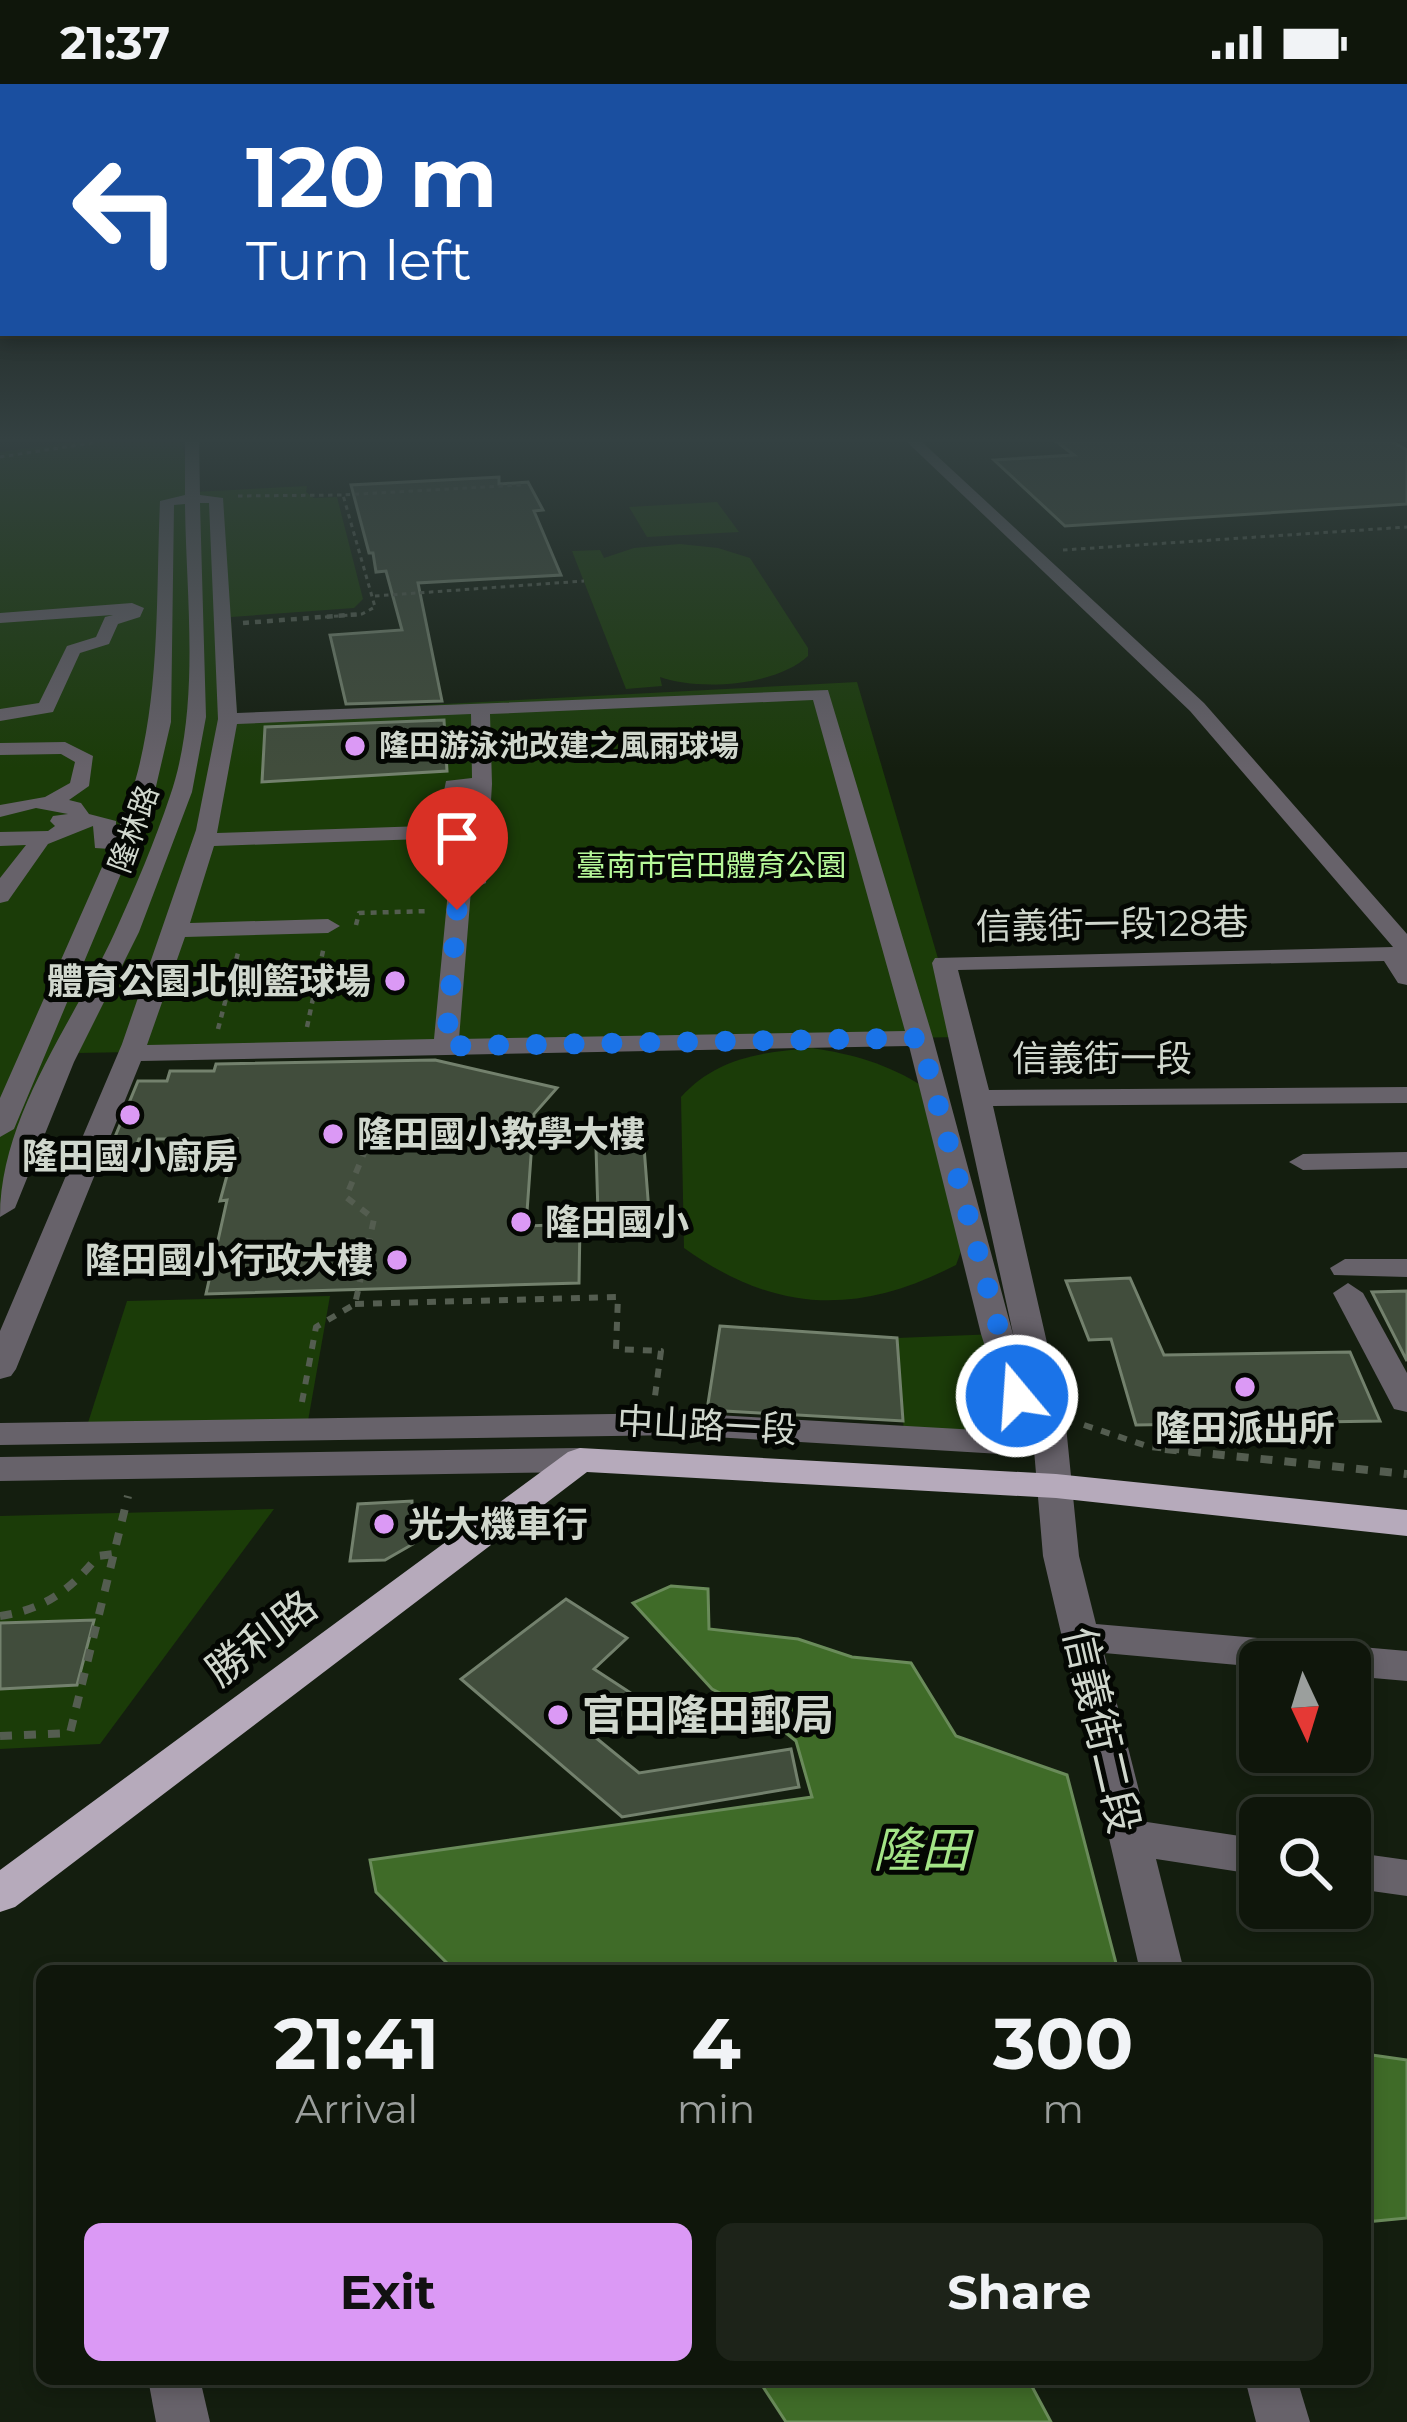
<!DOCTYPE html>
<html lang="en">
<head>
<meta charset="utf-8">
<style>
  :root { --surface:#0f160b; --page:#1d2319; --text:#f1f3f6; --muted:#9b9f9d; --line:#2f352c; --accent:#db99f5 }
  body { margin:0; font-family:Montserrat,"Noto Sans TC",sans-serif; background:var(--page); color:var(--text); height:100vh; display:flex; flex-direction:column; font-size:45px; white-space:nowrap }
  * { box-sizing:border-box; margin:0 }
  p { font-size:39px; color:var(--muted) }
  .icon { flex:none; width:66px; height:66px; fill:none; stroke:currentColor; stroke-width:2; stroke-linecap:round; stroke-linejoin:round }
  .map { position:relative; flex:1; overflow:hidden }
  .drawer { position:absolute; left:36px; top:1881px; width:1335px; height:420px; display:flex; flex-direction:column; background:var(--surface); border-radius:18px; box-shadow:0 6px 18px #0003,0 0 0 3px var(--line) }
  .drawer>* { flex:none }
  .banner { position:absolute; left:0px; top:0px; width:1407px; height:252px; box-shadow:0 6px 18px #0003,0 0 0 3px var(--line); background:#1a4fa0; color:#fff; overflow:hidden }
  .needle { width:78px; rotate:176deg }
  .tools { position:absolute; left:1239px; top:1557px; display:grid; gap:24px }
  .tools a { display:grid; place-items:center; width:132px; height:132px; border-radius:18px; background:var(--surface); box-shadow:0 6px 18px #0003,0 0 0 3px var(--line); font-size:60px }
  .pin { position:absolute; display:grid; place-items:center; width:102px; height:102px; color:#fff; margin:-123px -51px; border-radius:50% 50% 50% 0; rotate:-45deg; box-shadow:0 0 12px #0007 }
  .pin .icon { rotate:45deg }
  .me { position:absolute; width:132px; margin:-66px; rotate:342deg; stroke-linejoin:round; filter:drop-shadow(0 0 9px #0008) }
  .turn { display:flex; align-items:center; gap:42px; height:252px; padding:0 48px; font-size:54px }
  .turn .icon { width:156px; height:156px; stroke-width:2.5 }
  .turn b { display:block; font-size:84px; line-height:102px }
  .eta { display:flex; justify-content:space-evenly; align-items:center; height:204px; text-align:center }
  .eta b { font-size:72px; font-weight:700; line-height:84px }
  .primary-button { display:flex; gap:24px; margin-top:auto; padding:24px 48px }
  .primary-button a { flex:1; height:138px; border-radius:18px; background:var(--accent); color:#111; font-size:48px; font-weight:700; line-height:138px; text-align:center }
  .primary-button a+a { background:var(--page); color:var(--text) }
  .status { display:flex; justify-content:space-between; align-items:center; height:84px; padding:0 60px; background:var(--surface); direction:ltr }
  .status svg { height:33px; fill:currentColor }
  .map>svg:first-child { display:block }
  .green { fill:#1b3c08 }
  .water { fill:#3f6b28; stroke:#6a8b5a; stroke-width:3 }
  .building { fill:#414d3c; stroke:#73816d; stroke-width:3 }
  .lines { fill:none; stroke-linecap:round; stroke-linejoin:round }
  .path-far3 { stroke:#545d50; stroke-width:3; stroke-dasharray:4.5 4.5; stroke-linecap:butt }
  .path-far2 { stroke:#545d50; stroke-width:4.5; stroke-dasharray:6 6; stroke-linecap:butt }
  .path-far1 { stroke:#545d50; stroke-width:6; stroke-dasharray:9 9; stroke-linecap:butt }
  .path { stroke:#545d50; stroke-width:8; stroke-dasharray:12 12; stroke-linecap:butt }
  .minor { fill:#67626a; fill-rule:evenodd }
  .major { fill:#b6aabb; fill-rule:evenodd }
  .route { stroke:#1a73e8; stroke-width:21; stroke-dasharray:0 37.8 }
  .poi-dot { fill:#db99f5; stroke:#040703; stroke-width:4.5 }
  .labels { text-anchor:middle; stroke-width:10; stroke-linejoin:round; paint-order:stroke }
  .far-poi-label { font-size:30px; font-weight:bold; fill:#d0d7cd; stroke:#040703; text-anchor:start }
  .far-street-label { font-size:30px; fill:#d0d7cd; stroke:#040703 }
  .far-park-label { font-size:30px; fill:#b6f899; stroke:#040703 }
  .street-label { font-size:36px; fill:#d0d7cd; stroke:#040703 }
  .poi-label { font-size:36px; font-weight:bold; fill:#d0d7cd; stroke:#040703; text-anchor:start }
  .near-street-label { font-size:42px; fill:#d0d7cd; stroke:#040703 }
  .near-poi-label { font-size:42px; font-weight:bold; fill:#d0d7cd; stroke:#040703; text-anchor:start }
  .near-water-label { font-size:48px; font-style:italic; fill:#a3e386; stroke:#040703 }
</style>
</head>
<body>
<div class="status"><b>21:37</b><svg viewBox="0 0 49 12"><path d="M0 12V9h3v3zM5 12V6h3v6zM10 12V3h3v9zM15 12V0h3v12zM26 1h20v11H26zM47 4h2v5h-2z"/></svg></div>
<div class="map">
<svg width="1407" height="2338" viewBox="0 0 1407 2338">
  <rect width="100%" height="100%" fill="#141e0f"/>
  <g class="green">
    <path d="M 73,358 L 181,358 L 194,408 L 307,402 L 306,408 L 314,414 L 337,413 L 363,515 L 354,524 L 231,533 L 237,631 L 857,598 L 961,953 L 78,969 L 172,731 L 0,1127 L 0,368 Z"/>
    <path d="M 717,418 L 739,448 L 647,453 L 629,423 Z"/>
    <path d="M 680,460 L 718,464 L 750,474 L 808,564 L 808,572 C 776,602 699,607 660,593 L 662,602 L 626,605 L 572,467 L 600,466 L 604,474 L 634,464 Z"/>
    <path d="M 812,964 C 852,970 888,980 922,1002 L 964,1159 L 956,1181 C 857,1232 775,1229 684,1164 L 681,1013 C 716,974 762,968 812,964 Z"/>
    <path d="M 330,1212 L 308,1337 L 86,1345 L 127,1217 Z"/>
    <path d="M 997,1250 L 1027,1342 L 904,1349 L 897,1254 Z"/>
    <path d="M 274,1425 L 100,1660 L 0,1665 L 0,1432 Z"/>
  </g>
  <g class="water">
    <path d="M 671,1502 L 708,1505 L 709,1545 L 798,1555 L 852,1573 L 911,1579 L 956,1652 L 1067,1691 L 1118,1887 L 455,1887 L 376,1808 L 370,1776 L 812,1713 L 796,1657 L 762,1630 L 712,1605 L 633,1519 Z"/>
    <path d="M 1365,1970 L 1407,1976 L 1407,2134 L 1365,2138 Z"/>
    <path d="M 758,2295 L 1028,2295 L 1051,2338 L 786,2338 Z"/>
  </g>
  <g class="building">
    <path d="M 1057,358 L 1393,358 L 1407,366 L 1407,420 L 1065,442 L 994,376 L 1074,371 Z"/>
    <path d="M 499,393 L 499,400 L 528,398 L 543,426 L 534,427 L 561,491 L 418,499 L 442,617 L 346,620 L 330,551 L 402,546 L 386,487 L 376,488 L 373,469 L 369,469 L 351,401 Z"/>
    <path d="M 444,636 L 447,687 L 262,698 L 265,643 Z"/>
    <path d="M 435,976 L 557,1004 L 534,1030 L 526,1142 L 580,1140 L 579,1199 L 206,1210 L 227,1116 L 220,1117 L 237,1055 L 139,1055 L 135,1065 L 110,1065 L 138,997 L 167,997 L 170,987 L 214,987 L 216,980 Z"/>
    <path d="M 644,1063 L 649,1128 L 598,1129 L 596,1064 Z"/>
    <path d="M 1130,1194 L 1164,1271 L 1350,1268 L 1380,1337 L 1136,1341 L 1111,1255 L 1089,1256 L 1066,1197 Z"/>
    <path d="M 1407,1207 L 1407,1277 L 1372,1208 Z"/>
    <path d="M 720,1242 L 897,1254 L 903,1337 L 707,1326 Z"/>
    <path d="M 412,1417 L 413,1460 L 385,1476 L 350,1477 L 358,1420 Z"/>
    <path d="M 566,1515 L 627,1554 L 594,1585 L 637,1613 L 590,1649 L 639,1689 L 791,1665 L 799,1703 L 622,1733 L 461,1595 Z"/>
    <path d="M 94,1536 L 77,1601 L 0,1605 L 0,1539 Z"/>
  </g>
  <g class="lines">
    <g class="path-far3">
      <path d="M 0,373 L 99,358"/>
      <path d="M 238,412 L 342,411"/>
      <path d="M 1063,466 L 1407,443"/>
      <path d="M 375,512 L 584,497"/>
      <path d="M 325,533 L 362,530 L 375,523 L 343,411 L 522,401"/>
    </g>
    <g class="path-far2">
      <path d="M 243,539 L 362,530"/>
      <path d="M 356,841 L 359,829 L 430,827"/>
      <path d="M 307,943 L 324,862"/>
      <path d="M 218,945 L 239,865"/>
    </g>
    <g class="path-far1">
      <path d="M 355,1220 L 618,1213 L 616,1265 L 661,1267 L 655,1312"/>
      <path d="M 302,1318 L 316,1243 L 355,1220 L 374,1135 L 346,1113 L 378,1035"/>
      <path d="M 1084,1341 L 1150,1363 L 1194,1368"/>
    </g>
    <g class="path">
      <path d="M 1165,1365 L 1407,1390"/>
      <path d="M 0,1532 C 43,1526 71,1506 98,1472 L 114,1470"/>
      <path d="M 0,1652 L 70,1649 L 128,1412"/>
    </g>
    <g class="minor">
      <path d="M 185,358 L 199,358 L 200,411 L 223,414 L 237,629 L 828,606 L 933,954 L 1014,1254 L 932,879 L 935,874 L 1393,863 L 1190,627 L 907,358 L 922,358 L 1204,619 L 1407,850 L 1407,901 L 1398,899 L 1384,877 L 958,886 L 989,1006 L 1407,1003 L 1407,1019 L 993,1022 L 1066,1342 L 1079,1472 L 1096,1540 L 1407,1567 L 1407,1597 L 1350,1592 L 1350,1578 L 1260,1578 L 1260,1583 L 1104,1569 L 1147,1738 L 1260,1755 L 1260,1791 L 1156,1775 L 1184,1887 L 1140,1887 L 1043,1472 L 1033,1354 L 1001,1370 L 681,1351 L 0,1361 L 0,1339 L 681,1329 L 995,1347 L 1009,1338 L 981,1250 L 909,962 L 141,977 L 16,1285 L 11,1292 L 0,1295 L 0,1247 L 122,960 L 196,746 L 218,635 L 209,419 L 200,419 L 206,633 L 192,708 L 139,848 L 74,978 L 15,1124 L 0,1133 C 0,1031 74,938 115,848 C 135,804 155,757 170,712 C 201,622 186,514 185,420 L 174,421 L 171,638 L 154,711 L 14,1045 L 0,1053 L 0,1014 L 110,765 L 95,764 L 93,742 L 48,760 L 8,817 L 0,819 L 0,794 L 26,761 L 0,762 L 0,748 L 48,747 L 55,742 L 50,737 L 53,732 L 68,730 L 36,724 L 0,733 L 0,721 L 45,713 L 70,699 L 75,678 L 61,670 L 0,671 L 0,659 L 65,658 L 93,672 L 89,702 L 69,716 L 81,719 L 89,730 L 116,737 L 116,750 C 163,645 155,530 160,417 L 185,411 ZM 813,616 L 905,947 L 459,955 L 471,806 L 486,799 L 492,700 L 490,630 ZM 471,630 L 472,694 L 446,697 L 440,727 L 427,728 L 424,742 L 217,749 L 237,640 ZM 463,707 L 471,707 L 464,793 L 455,793 L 457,761 L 445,754 L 445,739 L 461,733 ZM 423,755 L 426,766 L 435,768 L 432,800 L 448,807 L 434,955 L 147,961 L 185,853 L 328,849 L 340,842 L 328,835 L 190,839 L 214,762 Z"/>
      <path d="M 132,519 L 144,524 L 140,533 L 118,540 L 109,560 L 80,569 L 53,628 L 0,637 L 0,625 L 39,619 L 67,562 L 96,553 L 105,533 L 113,531 L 0,539 L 0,529 Z"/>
      <path d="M 1407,1068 L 1407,1084 L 1303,1086 L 1289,1078 L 1303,1070 Z"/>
      <path d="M 1345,1175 L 1407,1175 L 1407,1193 L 1334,1191 L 1330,1184 Z"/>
      <path d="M 1348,1199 L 1363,1209 L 1407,1289 L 1407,1328 L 1394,1325 L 1333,1209 Z"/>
      <path d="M 580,1364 L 592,1368 L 597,1376 L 592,1384 L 580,1388 L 0,1397 L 0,1373 Z"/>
      <path d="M 1350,1768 L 1407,1776 L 1407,1812 L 1350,1804 Z"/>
      <path d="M 148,2295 L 200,2295 L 210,2338 L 156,2338 Z"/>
      <path d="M 1245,2295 L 1297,2295 L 1310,2338 L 1256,2338 Z"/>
    </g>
    <path class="major" d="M 580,1364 L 1056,1390 L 1407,1426 L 1407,1452 L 1056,1414 L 587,1388 L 15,1823 L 0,1828 L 0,1786 L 568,1368 Z"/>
  </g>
  <linearGradient id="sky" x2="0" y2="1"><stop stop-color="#0b1008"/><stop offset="0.52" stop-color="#344142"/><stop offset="1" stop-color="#344142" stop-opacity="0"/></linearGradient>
  <rect width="1407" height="685" fill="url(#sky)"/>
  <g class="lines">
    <path class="route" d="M 457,826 L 446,962 L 920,954 L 1017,1312"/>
  </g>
  <g class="poi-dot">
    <circle cx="355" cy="662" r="12"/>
    <circle cx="395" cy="897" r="12"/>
    <circle cx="130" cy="1031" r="12"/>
    <circle cx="333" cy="1050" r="12"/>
    <circle cx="521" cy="1138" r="12"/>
    <circle cx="397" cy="1176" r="12"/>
    <circle cx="1245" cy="1303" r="12"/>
    <circle cx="384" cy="1440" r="12"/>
    <circle cx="558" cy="1631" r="12"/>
  </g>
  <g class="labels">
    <g class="far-poi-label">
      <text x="379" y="672">隆田游泳池改建之風雨球場</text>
    </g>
    <g class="far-street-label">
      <text transform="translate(134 745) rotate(-70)" y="10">隆林路</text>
    </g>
    <g class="far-park-label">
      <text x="711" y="792">臺南市官田體育公園</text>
    </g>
    <g class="street-label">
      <text transform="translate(1112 840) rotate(-1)" y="13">信義街一段128巷</text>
      <text x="1102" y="987">信義街一段</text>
      <text transform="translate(707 1341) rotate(3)" y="13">中山路一段</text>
    </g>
    <g class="poi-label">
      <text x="371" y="910" text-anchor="end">體育公園北側籃球場</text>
      <text x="357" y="1063">隆田國小教學大樓</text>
      <text x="130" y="1085" text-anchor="middle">隆田國小廚房</text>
      <text x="545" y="1151">隆田國小</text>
      <text x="373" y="1189" text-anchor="end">隆田國小行政大樓</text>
      <text x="1245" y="1357" text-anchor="middle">隆田派出所</text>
      <text x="408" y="1453">光大機車行</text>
    </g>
    <g class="near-street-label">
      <text transform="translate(261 1554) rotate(-37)" y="15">勝利路</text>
      <text transform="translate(1102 1646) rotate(77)" y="15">信義街二段</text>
    </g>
    <g class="near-poi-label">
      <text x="582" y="1646">官田隆田郵局</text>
    </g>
    <g class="near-water-label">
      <text x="921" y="1783">隆田</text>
    </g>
  </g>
</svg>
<div class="tools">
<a><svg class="needle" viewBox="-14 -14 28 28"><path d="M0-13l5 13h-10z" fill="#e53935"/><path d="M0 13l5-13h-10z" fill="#9b9f9d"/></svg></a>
<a><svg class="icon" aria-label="search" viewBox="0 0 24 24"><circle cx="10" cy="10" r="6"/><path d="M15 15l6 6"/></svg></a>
</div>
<div class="pin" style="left:457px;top:826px;background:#d93025"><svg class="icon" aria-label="arrive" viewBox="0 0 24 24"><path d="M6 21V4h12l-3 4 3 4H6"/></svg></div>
<svg class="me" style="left:1017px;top:1312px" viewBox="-20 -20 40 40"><circle r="17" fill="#1a73e8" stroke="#fff" stroke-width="3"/><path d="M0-11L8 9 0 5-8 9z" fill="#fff"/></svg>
<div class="banner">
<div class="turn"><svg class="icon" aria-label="left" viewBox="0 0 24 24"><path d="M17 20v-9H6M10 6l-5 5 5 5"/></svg><div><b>120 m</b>Turn left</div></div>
</div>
<section class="drawer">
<div class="eta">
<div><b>21:41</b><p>Arrival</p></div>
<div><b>4</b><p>min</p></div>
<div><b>300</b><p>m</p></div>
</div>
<div class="primary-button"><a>Exit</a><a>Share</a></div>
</section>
</div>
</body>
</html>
